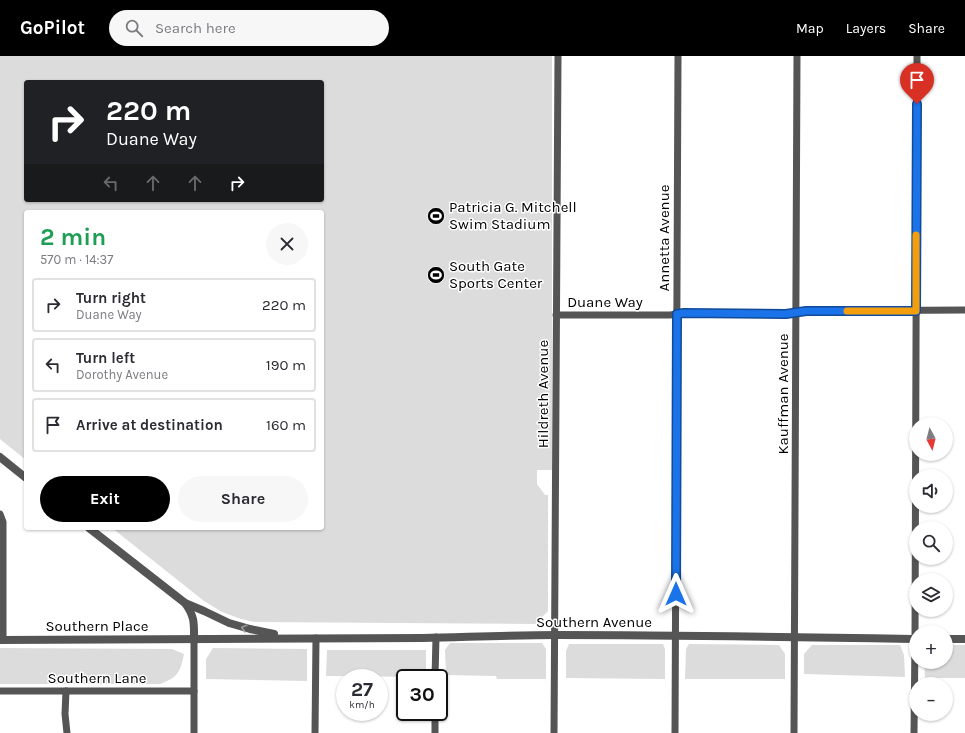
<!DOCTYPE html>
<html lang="en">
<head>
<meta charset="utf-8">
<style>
  :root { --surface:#fff; --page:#f7f7f7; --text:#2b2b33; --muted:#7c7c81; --line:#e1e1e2; --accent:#000 }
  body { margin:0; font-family:Karla,sans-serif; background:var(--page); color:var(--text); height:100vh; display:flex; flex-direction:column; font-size:15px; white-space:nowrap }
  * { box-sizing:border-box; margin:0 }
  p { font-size:13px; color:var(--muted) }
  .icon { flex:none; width:22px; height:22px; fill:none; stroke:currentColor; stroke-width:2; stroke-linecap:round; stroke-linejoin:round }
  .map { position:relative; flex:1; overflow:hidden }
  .panel { position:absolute; left:24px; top:154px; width:300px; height:320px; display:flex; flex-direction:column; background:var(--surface); border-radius:4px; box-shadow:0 1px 3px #0004 }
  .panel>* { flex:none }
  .guide { position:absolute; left:24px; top:24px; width:300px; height:122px; border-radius:4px; box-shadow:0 1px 3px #0004; background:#202124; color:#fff; overflow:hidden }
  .needle { width:26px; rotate:173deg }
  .fabs { position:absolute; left:909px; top:361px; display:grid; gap:8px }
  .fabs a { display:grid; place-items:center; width:44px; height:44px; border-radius:50%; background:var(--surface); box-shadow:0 1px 3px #0004; font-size:20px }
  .speed { position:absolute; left:336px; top:613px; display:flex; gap:8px; font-size:20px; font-weight:700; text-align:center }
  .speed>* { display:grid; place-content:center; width:52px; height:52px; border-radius:50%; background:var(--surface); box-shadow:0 1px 3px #0004; line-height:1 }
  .speed small { font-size:10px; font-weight:400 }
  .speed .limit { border:2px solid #111; border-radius:6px; background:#fff; color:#111 }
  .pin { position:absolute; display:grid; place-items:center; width:34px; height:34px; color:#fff; margin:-41px -17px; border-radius:50% 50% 50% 0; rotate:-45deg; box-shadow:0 0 4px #0007 }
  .pin .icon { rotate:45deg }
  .me { position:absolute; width:44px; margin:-22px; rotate:0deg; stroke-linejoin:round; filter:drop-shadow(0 0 3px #0008) }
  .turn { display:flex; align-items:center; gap:14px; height:84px; padding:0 16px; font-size:18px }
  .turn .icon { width:52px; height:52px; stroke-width:2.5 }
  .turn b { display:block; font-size:28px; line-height:34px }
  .lanes { display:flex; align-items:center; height:38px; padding:0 16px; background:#0003; justify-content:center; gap:20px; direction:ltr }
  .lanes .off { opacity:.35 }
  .round { display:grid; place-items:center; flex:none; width:42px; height:42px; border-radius:21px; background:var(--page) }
  .summary { display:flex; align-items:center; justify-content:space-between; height:68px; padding:0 16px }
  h1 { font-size:24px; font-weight:700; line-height:30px; color:#1e9e55 }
  .primary-button { display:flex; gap:8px; margin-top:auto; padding:8px 16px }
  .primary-button a { flex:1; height:46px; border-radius:24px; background:var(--accent); color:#fff; font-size:16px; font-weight:700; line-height:46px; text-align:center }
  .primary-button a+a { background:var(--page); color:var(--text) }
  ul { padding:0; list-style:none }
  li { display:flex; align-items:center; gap:12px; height:54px; margin:0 8px 6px; padding:0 8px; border:2px solid var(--line); border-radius:4px }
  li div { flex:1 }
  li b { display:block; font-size:15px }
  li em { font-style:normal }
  header { display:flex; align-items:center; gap:24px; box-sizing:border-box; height:56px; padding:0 20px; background:var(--accent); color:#fff }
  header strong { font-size:19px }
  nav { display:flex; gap:22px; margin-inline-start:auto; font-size:14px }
  .search { width:280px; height:36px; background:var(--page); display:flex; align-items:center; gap:10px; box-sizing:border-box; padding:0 14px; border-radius:22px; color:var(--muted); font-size:15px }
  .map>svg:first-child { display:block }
  .green { fill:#dcdcdc; fill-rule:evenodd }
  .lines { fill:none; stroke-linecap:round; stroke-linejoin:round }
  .minor { stroke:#555; stroke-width:7 }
  .tertiary { stroke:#555; stroke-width:8 }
  .oneway { stroke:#999 }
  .route-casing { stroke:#114b97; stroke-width:10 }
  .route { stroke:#1a73e8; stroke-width:7 }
  .slow { stroke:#f59e0b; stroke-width:7 }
  .labels { text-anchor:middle; stroke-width:3; stroke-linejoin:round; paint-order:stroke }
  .poi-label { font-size:15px; fill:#000; stroke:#fff; text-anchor:start }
  .street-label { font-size:15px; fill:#000; stroke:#fff }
</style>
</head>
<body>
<header>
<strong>GoPilot</strong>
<div class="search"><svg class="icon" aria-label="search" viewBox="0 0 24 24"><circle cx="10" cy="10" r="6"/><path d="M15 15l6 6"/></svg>Search here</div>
<nav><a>Map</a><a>Layers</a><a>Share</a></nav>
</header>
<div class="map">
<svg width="965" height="677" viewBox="0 0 965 677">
  <rect width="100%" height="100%" fill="#fff"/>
  <g class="green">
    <path d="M 0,0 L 552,0 L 552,414 L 537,414 L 537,428 L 545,439 L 548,439 L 548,555 L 535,568 L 254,566 L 241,563 L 222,556 L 204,545 L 112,472 L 322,472 L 322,156 L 26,156 L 26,404 L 0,383 ZM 26,26 L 322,26 L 322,144 L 26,144 Z"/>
    <path d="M 450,587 L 542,587 L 546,593 L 546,623 L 497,623 L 496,620 L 446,619 L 445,594 Z"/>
    <path d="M 569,588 L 663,588 L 665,593 L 665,623 L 566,622 L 566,595 Z"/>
    <path d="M 689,588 L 779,589 L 785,598 L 785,623 L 685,623 L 686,593 Z"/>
    <path d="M 812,589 L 900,589 L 904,599 L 905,621 L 804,618 L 804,598 Z"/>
    <path d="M 946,589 L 965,589 L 965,622 L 925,622 L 924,606 L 946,606 Z"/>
    <path d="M 0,592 L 172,593 L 184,598 C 180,617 178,621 160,628 L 0,628 Z"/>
    <path d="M 213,592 L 307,593 L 307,625 L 206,623 L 206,603 Z"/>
    <path d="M 327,594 L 426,594 L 426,621 L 326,620 Z"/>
  </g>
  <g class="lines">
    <g class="minor">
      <path d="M 556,259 L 670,259 L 685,257 L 787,258 L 806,255 L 965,254"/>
      <path d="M 0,458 L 3,466 L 3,584"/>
      <path d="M 435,622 L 436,581"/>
      <path d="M 0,635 L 194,635"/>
      <path d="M 66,635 L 65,658 L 67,677"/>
      <path d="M 194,677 L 194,583"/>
      <path d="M 315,677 L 316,582"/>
      <path d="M 435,677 L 435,656"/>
      <path d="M 554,677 L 558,0"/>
      <path d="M 675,677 L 678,0"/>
      <path d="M 794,677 L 797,0"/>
      <path d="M 914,677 L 915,583 L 917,0"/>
    </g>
    <g class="tertiary">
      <path d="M 0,401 L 26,422"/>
      <path d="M 89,472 L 185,547 L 204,555 L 229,567 L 250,573 L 274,578"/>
      <path d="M 185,547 C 195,561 194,567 194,583"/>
      <path d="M 946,583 L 965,583"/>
      <path d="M 0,584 C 141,584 282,582 423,582 C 468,581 512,579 557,579 C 677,579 796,581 916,583"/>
    </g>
  </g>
  <defs><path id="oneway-chevron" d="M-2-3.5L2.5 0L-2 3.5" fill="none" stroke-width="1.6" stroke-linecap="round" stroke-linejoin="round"/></defs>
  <use class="oneway" href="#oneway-chevron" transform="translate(244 572) rotate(-164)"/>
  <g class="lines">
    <defs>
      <path id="route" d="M 676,538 L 677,258 L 684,257 L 786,258 L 806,255 L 916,255 L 917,48"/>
    </defs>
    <use href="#route" class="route-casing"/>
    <use href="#route" class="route"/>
    <path class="slow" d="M 847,255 L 916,255 L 916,179"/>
  </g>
  <defs>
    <symbol id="stadium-disc" viewBox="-11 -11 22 22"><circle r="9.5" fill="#000" stroke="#fff"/><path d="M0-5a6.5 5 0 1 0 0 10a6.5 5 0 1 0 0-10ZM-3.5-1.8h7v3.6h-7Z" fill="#fff"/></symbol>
  </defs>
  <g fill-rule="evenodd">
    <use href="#stadium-disc" x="426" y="150" width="20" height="20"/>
    <use href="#stadium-disc" x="426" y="209" width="20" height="20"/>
  </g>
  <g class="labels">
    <g class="poi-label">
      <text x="449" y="156">Patricia G. Mitchell<tspan x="449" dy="17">Swim Stadium</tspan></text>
      <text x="449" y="215">South Gate<tspan x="449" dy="17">Sports Center</tspan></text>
    </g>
    <g class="street-label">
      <text transform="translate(664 182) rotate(-90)" y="5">Annetta Avenue</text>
      <text x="605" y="251">Duane Way</text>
      <text transform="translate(543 338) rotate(-90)" y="5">Hildreth Avenue</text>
      <text transform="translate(783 338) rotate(-90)" y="5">Kauffman Avenue</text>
      <text x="594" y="571">Southern Avenue</text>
      <text x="97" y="575">Southern Place</text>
      <text x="97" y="627">Southern Lane</text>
    </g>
  </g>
</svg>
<div class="fabs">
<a><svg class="needle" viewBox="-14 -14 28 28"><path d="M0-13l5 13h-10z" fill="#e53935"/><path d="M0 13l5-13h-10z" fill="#7c7c81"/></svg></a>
<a><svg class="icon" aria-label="sound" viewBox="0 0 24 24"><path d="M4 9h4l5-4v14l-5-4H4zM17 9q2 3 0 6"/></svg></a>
<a><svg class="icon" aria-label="search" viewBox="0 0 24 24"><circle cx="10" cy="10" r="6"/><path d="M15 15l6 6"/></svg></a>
<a><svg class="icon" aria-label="layers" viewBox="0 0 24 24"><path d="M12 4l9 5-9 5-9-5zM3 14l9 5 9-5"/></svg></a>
<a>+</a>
<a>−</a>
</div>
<div class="speed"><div>27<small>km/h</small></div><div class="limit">30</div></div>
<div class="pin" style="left:917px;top:48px;background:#d93025"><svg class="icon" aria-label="arrive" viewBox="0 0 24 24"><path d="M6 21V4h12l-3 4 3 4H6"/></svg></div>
<svg class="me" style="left:676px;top:538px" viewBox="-20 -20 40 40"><path d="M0-17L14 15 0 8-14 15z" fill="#1a73e8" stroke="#fff" stroke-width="4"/></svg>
<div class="guide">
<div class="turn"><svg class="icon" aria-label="right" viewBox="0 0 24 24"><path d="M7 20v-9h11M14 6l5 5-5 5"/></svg><div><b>220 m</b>Duane Way</div></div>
<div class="lanes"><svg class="icon off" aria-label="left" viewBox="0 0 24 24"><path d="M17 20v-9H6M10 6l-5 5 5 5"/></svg><svg class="icon off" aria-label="ahead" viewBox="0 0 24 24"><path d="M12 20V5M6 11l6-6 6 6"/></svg><svg class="icon off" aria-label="ahead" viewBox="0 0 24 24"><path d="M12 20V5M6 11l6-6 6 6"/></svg><svg class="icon" aria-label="right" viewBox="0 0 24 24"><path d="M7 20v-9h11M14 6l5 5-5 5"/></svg></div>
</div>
<section class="panel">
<div class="summary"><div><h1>2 min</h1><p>570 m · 14:37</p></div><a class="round"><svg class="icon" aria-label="close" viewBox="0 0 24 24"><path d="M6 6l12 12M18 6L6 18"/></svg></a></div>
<ul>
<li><svg class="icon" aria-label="right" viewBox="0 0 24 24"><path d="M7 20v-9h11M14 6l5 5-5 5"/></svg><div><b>Turn right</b><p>Duane Way</p></div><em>220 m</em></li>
<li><svg class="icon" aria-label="left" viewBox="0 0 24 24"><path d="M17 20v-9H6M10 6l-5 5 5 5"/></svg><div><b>Turn left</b><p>Dorothy Avenue</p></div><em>190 m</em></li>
<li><svg class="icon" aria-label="arrive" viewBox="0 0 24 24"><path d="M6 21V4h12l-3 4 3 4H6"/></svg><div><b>Arrive at destination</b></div><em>160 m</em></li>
</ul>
<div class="primary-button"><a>Exit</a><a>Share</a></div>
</section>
</div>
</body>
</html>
